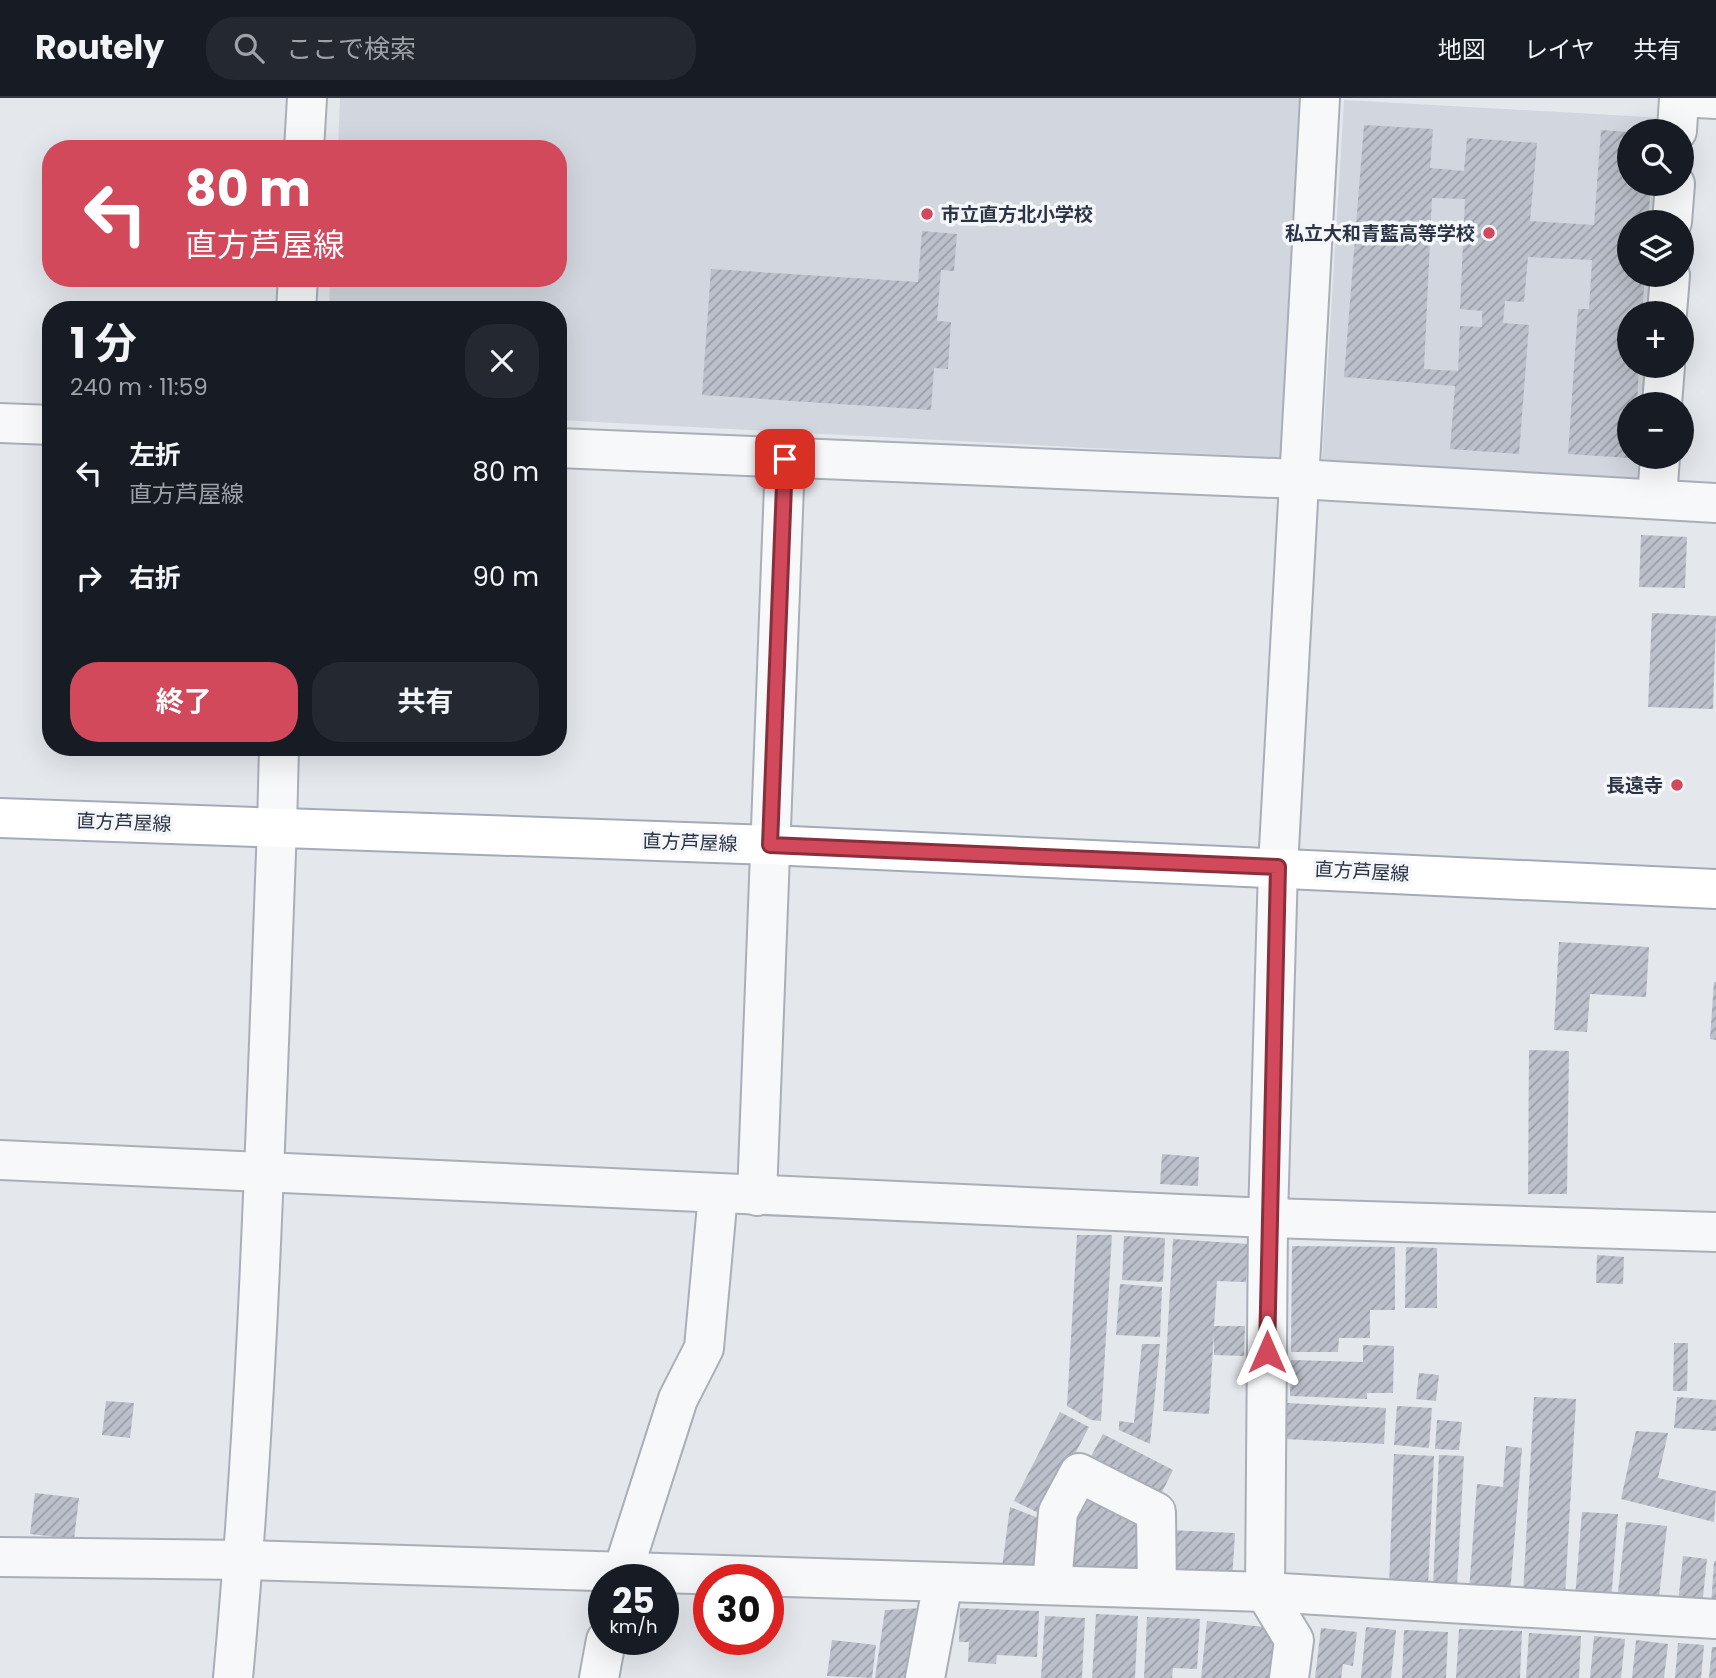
<!DOCTYPE html>
<html lang="ja">
<head>
<meta charset="utf-8">
<style>
  :root { --surface:#171b24; --page:#242831; --text:#f1f3f6; --muted:#9ea1a6; --line:#363941; --accent:#d1495b }
  body { margin:0; font-family:Poppins,"Noto Sans JP",sans-serif; background:var(--page); color:var(--text); height:100vh; display:flex; flex-direction:column; font-size:26px; white-space:nowrap }
  * { box-sizing:border-box; margin:0 }
  p { font-size:23px; color:var(--muted) }
  .icon { flex:none; width:38px; height:38px; fill:none; stroke:currentColor; stroke-width:2; stroke-linecap:round; stroke-linejoin:round }
  .map { position:relative; flex:1; overflow:hidden }
  .sheet { position:absolute; left:42px; top:203px; width:525px; height:455px; display:flex; flex-direction:column; background:var(--surface); border-radius:28px; box-shadow:0 7px 28px #0002 }
  .sheet>* { flex:none }
  .hud { position:absolute; left:42px; top:42px; width:525px; height:147px; border-radius:28px; box-shadow:0 7px 28px #0002; background:#d1495b; color:#fff; overflow:hidden }
  .fabs { position:absolute; left:1617px; top:21px; display:grid; gap:14px }
  .fabs a { display:grid; place-items:center; width:77px; height:77px; border-radius:50%; background:var(--surface); box-shadow:0 7px 28px #0002; font-size:35px }
  .speed { position:absolute; left:588px; top:1466px; display:flex; gap:14px; font-size:35px; font-weight:700; text-align:center }
  .speed>* { display:grid; place-content:center; width:91px; height:91px; border-radius:50%; background:var(--surface); box-shadow:0 7px 28px #0002; line-height:1 }
  .speed small { font-size:18px; font-weight:400 }
  .speed .limit { border:10px solid #d22; background:#fff; color:#111 }
  .pin { position:absolute; display:grid; place-items:center; width:60px; height:60px; color:#fff; margin:-30px; border-radius:14px; box-shadow:0 4px 10px #0006 }
  .me { position:absolute; width:77px; margin:-38px; rotate:0deg; stroke-linejoin:round; filter:drop-shadow(0 0 5px #0008) }
  .turn { display:flex; align-items:center; gap:24px; height:147px; padding:0 28px; font-size:32px }
  .turn .icon { width:91px; height:91px; stroke-width:2.5 }
  .turn b { display:block; font-size:49px; line-height:60px }
  .round { display:grid; place-items:center; flex:none; width:74px; height:74px; border-radius:28px; background:var(--page) }
  .summary { display:flex; align-items:center; justify-content:space-between; height:119px; padding:0 28px }
  h1 { font-size:42px; font-weight:700; line-height:52px }
  .action { display:flex; gap:14px; margin-top:auto; padding:14px 28px }
  .action a { flex:1; height:80px; border-radius:28px; background:var(--accent); color:#fff; font-size:28px; font-weight:700; line-height:80px; text-align:center }
  .action a+a { background:var(--page); color:var(--text) }
  ul { padding:0; list-style:none }
  li { display:flex; align-items:center; gap:21px; height:105px; padding:0 28px }
  li div { flex:1 }
  li b { display:block; font-size:26px }
  li em { font-style:normal }
  header { display:flex; align-items:center; gap:42px; box-sizing:border-box; height:98px; padding:0 35px; background:var(--surface); border-bottom:2px solid var(--line) }
  header strong { font-size:33px }
  nav { display:flex; gap:38px; margin-inline-start:auto; font-size:24px }
  .search { width:490px; height:63px; background:var(--page); display:flex; align-items:center; gap:18px; box-sizing:border-box; padding:0 24px; border-radius:28px; color:var(--muted); font-size:26px }
  .map>svg:first-child { display:block }
  .built { fill:#d2d6de }
  .building { fill:url(#building-hatch); fill-rule:evenodd }
  .lines { fill:none; stroke-linecap:round; stroke-linejoin:round }
  .minor-casing { stroke:#a9aeb7; stroke-width:42 }
  .tertiary-casing { stroke:#a9aeb7; stroke-width:42 }
  .primary-casing { stroke:#a3abb8; stroke-width:42 }
  .minor { stroke:#f7f8fa; stroke-width:38 }
  .tertiary { stroke:#f7f8fa; stroke-width:38 }
  .primary { stroke:#fff; stroke-width:38 }
  .route-casing { stroke:#882f3b; stroke-width:18 }
  .route { stroke:#d1495b; stroke-width:12 }
  .poi-dot { fill:#d1495b; stroke:#f4f6f9; stroke-width:2.5 }
  .labels { text-anchor:middle; stroke-width:7; stroke-linejoin:round; paint-order:stroke }
  .poi-label { font-size:19px; font-weight:bold; fill:#2b3445; stroke:#f4f6f9; text-anchor:end }
  .street-label { font-size:19px; fill:#2b3445; stroke:#f4f6f9 }
</style>
</head>
<body>
<header>
<strong>Routely</strong>
<div class="search"><svg class="icon" aria-label="search" viewBox="0 0 24 24"><circle cx="10" cy="10" r="6"/><path d="M15 15l6 6"/></svg>ここで検索</div>
<nav><a>地図</a><a>レイヤ</a><a>共有</a></nav>
</header>
<div class="map">
<svg width="1716" height="1580" viewBox="0 0 1716 1580">
  <defs>
    <pattern id="building-hatch" width="6" height="6" patternUnits="userSpaceOnUse" patternTransform="scale(1.75)"><rect width="6" height="6" fill="#bbc0ca"/><path d="M-1 1l2-2M0 6l6-6M5 7l2-2" fill="none" stroke="#989da6"/></pattern>
  </defs>
  <rect width="100%" height="100%" fill="#e4e7ec"/>
  <g class="built">
    <path d="M 340,0 L 1303,0 L 1283,360 L 558,322 L 558,212 L 329,212 L 330,180 L 558,180 L 558,51 L 338,51 Z"/>
    <path d="M 1344,2 L 1665,20 L 1664,33 L 1629,33 L 1629,86 L 1661,86 L 1659,124 L 1629,124 L 1629,177 L 1655,177 L 1653,215 L 1629,215 L 1629,268 L 1650,268 L 1647,306 L 1629,306 L 1629,359 L 1644,359 L 1643,381 L 1322,363 Z"/>
  </g>
  <g class="building">
    <path d="M 1364,27 L 1433,31 L 1430,70 L 1464,73 L 1467,40 L 1537,45 L 1530,123 L 1594,127 L 1601,32 L 1629,34 L 1629,86 L 1651,86 L 1648,124 L 1629,124 L 1629,177 L 1645,177 L 1642,215 L 1629,215 L 1629,268 L 1639,268 L 1637,306 L 1629,306 L 1629,360 L 1568,356 L 1578,211 L 1589,211 L 1592,162 L 1528,159 L 1524,204 L 1505,203 L 1503,225 L 1529,227 L 1519,356 L 1450,351 L 1455,288 L 1344,279 ZM 1432,100 L 1465,101 L 1460,211 L 1482,213 L 1482,229 L 1460,228 L 1458,273 L 1424,271 Z"/>
    <path d="M 922,133 L 957,136 L 954,173 L 941,172 L 937,223 L 951,224 L 948,271 L 934,270 L 931,312 L 702,297 L 711,171 L 918,184 Z"/>
    <path d="M 1641,437 L 1687,439 L 1685,490 L 1639,489 Z"/>
    <path d="M 1652,515 L 1716,518 L 1713,611 L 1648,609 Z"/>
    <path d="M 1559,844 L 1649,849 L 1646,899 L 1590,896 L 1587,934 L 1554,932 Z"/>
    <path d="M 1714,884 L 1716,884 L 1716,942 L 1710,941 Z"/>
    <path d="M 1529,952 L 1569,953 L 1567,1096 L 1528,1096 Z"/>
    <path d="M 1162,1056 L 1199,1059 L 1198,1088 L 1160,1086 Z"/>
    <path d="M 1077,1137 L 1112,1137 L 1101,1323 L 1091,1322 L 1067,1308 Z"/>
    <path d="M 1124,1138 L 1165,1140 L 1163,1184 L 1122,1182 Z"/>
    <path d="M 1173,1141 L 1248,1146 L 1246,1184 L 1217,1183 L 1214,1228 L 1245,1228 L 1244,1258 L 1214,1257 L 1214,1233 L 1209,1316 L 1163,1313 Z"/>
    <path d="M 1292,1148 L 1395,1149 L 1395,1212 L 1370,1212 L 1370,1240 L 1339,1240 L 1338,1254 L 1291,1254 Z"/>
    <path d="M 1406,1149 L 1437,1150 L 1437,1210 L 1405,1210 Z"/>
    <path d="M 1597,1157 L 1624,1159 L 1623,1186 L 1596,1185 Z"/>
    <path d="M 1120,1186 L 1162,1189 L 1160,1239 L 1116,1237 Z"/>
    <path d="M 1674,1245 L 1688,1245 L 1687,1293 L 1673,1293 Z"/>
    <path d="M 1142,1246 L 1160,1246 L 1150,1346 L 1119,1332 L 1119,1323 L 1134,1325 Z"/>
    <path d="M 1363,1247 L 1394,1248 L 1393,1295 L 1367,1295 L 1367,1301 L 1290,1298 L 1291,1262 L 1363,1264 Z"/>
    <path d="M 1419,1275 L 1439,1277 L 1436,1303 L 1416,1301 Z"/>
    <path d="M 1534,1299 L 1576,1301 L 1565,1498 L 1523,1496 Z"/>
    <path d="M 1677,1299 L 1716,1302 L 1716,1333 L 1674,1330 Z"/>
    <path d="M 106,1303 L 134,1305 L 130,1340 L 102,1337 Z"/>
    <path d="M 1286,1305 L 1386,1310 L 1384,1346 L 1284,1341 Z"/>
    <path d="M 1397,1308 L 1432,1310 L 1429,1350 L 1394,1347 Z"/>
    <path d="M 1060,1314 L 1089,1329 L 1043,1417 L 1014,1403 Z"/>
    <path d="M 1437,1322 L 1462,1324 L 1459,1352 L 1435,1351 Z"/>
    <path d="M 1636,1333 L 1668,1335 L 1658,1380 L 1716,1393 L 1714,1424 L 1621,1401 Z"/>
    <path d="M 1103,1336 L 1173,1372 L 1159,1400 L 1088,1364 Z"/>
    <path d="M 1506,1348 L 1522,1350 L 1510,1496 L 1469,1493 L 1477,1386 L 1503,1389 Z"/>
    <path d="M 1394,1356 L 1434,1358 L 1428,1489 L 1389,1488 Z"/>
    <path d="M 1439,1357 L 1464,1358 L 1457,1489 L 1433,1489 Z"/>
    <path d="M 1086,1387 L 1147,1420 L 1145,1480 L 1072,1477 L 1068,1418 Z"/>
    <path d="M 35,1395 L 79,1400 L 74,1441 L 30,1436 Z"/>
    <path d="M 1010,1409 L 1046,1423 L 1040,1479 L 1001,1477 Z"/>
    <path d="M 1582,1414 L 1618,1416 L 1611,1503 L 1575,1500 Z"/>
    <path d="M 1626,1424 L 1667,1428 L 1658,1508 L 1617,1503 Z"/>
    <path d="M 1169,1432 L 1235,1435 L 1232,1482 L 1167,1478 Z"/>
    <path d="M 1683,1458 L 1707,1461 L 1702,1508 L 1678,1505 Z"/>
    <path d="M 1714,1463 L 1716,1463 L 1716,1509 L 1711,1509 Z"/>
    <path d="M 923,1510 L 913,1580 L 875,1580 L 885,1512 Z"/>
    <path d="M 960,1510 L 1039,1513 L 1037,1559 L 997,1557 L 996,1566 L 968,1564 L 969,1544 L 959,1544 Z"/>
    <path d="M 1096,1516 L 1138,1518 L 1135,1580 L 1092,1580 Z"/>
    <path d="M 1045,1518 L 1085,1520 L 1082,1580 L 1041,1580 Z"/>
    <path d="M 1147,1519 L 1200,1521 L 1197,1571 L 1173,1570 L 1172,1580 L 1144,1580 Z"/>
    <path d="M 1207,1523 L 1275,1530 L 1270,1580 L 1201,1580 Z"/>
    <path d="M 1366,1529 L 1396,1532 L 1391,1580 L 1361,1580 Z"/>
    <path d="M 1321,1530 L 1357,1534 L 1353,1568 L 1343,1566 L 1341,1580 L 1315,1580 Z"/>
    <path d="M 1459,1531 L 1522,1533 L 1520,1580 L 1456,1580 Z"/>
    <path d="M 1404,1532 L 1448,1534 L 1446,1580 L 1402,1580 Z"/>
    <path d="M 1529,1535 L 1581,1538 L 1579,1580 L 1526,1580 Z"/>
    <path d="M 1594,1538 L 1625,1541 L 1621,1580 L 1590,1580 Z"/>
    <path d="M 832,1542 L 876,1547 L 872,1580 L 827,1578 Z"/>
    <path d="M 1636,1542 L 1668,1546 L 1664,1580 L 1632,1580 Z"/>
    <path d="M 1678,1545 L 1704,1547 L 1701,1580 L 1675,1580 Z"/>
    <path d="M 1712,1549 L 1716,1549 L 1716,1580 L 1709,1580 Z"/>
  </g>
  <g class="lines">
    <defs>
      <g id="minor">
        <path d="M 1698,0 L 1716,1"/>
        <path d="M 1677,33 L 1679,0"/>
        <path d="M 304,51 L 307,0"/>
        <path d="M 1672,124 L 1675,86"/>
        <path d="M 296,212 L 298,180"/>
        <path d="M 1667,215 L 1670,177"/>
        <path d="M 1662,306 L 1665,268"/>
        <path d="M 0,325 L 51,327"/>
        <path d="M 558,350 L 1298,381 L 1716,405"/>
        <path d="M 1657,401 L 1660,359"/>
        <path d="M 277,729 L 279,649"/>
        <path d="M 0,1062 L 1268,1120 L 1716,1134"/>
        <path d="M 757,1098 L 785,361"/>
        <path d="M 0,1459 L 244,1462 L 1265,1494 L 1716,1521"/>
        <path d="M 620,1482 L 678,1301 L 704,1250 L 718,1096"/>
        <path d="M 1052,1487 L 1058,1414 L 1079,1375 L 1156,1414 L 1157,1490"/>
        <path d="M 599,1580 L 606,1542"/>
        <path d="M 925,1580 L 943,1484"/>
        <path d="M 1289,1580 L 1294,1542 L 1265,1494 L 1268,1120 L 1278,769 L 1320,0"/>
      </g>
      <path id="tertiary" d="M 233,1580 C 259,1297 266,1013 277,729"/>
      <path id="primary" d="M 0,720 L 770,747 L 1716,791"/>
    </defs>
    <use href="#minor" class="minor-casing"/>
    <use href="#tertiary" class="tertiary-casing"/>
    <use href="#primary" class="primary-casing"/>
    <use href="#minor" class="minor"/>
    <use href="#tertiary" class="tertiary"/>
    <use href="#primary" class="primary"/>
  </g>
  <g class="lines">
    <defs>
      <path id="route" d="M 785,361 L 770,747 L 1278,769 L 1267,1254"/>
    </defs>
    <use href="#route" class="route-casing"/>
    <use href="#route" class="route"/>
  </g>
  <g class="poi-dot">
    <circle cx="927" cy="116" r="7"/>
    <circle cx="1489" cy="135" r="7"/>
    <circle cx="1677" cy="687" r="7"/>
  </g>
  <g class="labels">
    <g class="poi-label">
      <text x="941" y="123" text-anchor="start">市立直方北小学校</text>
      <text x="1475" y="142">私立大和青藍高等学校</text>
      <text x="1663" y="694">長遠寺</text>
    </g>
    <g class="street-label">
      <text transform="translate(124 724) rotate(2)" y="7">直方芦屋線</text>
      <text transform="translate(690 744) rotate(2)" y="7">直方芦屋線</text>
      <text transform="translate(1362 773) rotate(3)" y="7">直方芦屋線</text>
    </g>
  </g>
</svg>
<div class="fabs">
<a><svg class="icon" aria-label="search" viewBox="0 0 24 24"><circle cx="10" cy="10" r="6"/><path d="M15 15l6 6"/></svg></a>
<a><svg class="icon" aria-label="layers" viewBox="0 0 24 24"><path d="M12 4l9 5-9 5-9-5zM3 14l9 5 9-5"/></svg></a>
<a>+</a>
<a>−</a>
</div>
<div class="speed"><div>25<small>km/h</small></div><div class="limit">30</div></div>
<div class="pin" style="left:785px;top:361px;background:#d93025"><svg class="icon" aria-label="arrive" viewBox="0 0 24 24"><path d="M6 21V4h12l-3 4 3 4H6"/></svg></div>
<svg class="me" style="left:1267px;top:1254px" viewBox="-20 -20 40 40"><path d="M0-17L14 15 0 8-14 15z" fill="#d1495b" stroke="#fff" stroke-width="4"/></svg>
<div class="hud">
<div class="turn"><svg class="icon" aria-label="left" viewBox="0 0 24 24"><path d="M17 20v-9H6M10 6l-5 5 5 5"/></svg><div><b>80 m</b>直方芦屋線</div></div>
</div>
<section class="sheet">
<div class="summary"><div><h1>1 分</h1><p>240 m · 11:59</p></div><a class="round"><svg class="icon" aria-label="close" viewBox="0 0 24 24"><path d="M6 6l12 12M18 6L6 18"/></svg></a></div>
<ul>
<li><svg class="icon" aria-label="left" viewBox="0 0 24 24"><path d="M17 20v-9H6M10 6l-5 5 5 5"/></svg><div><b>左折</b><p>直方芦屋線</p></div><em>80 m</em></li>
<li><svg class="icon" aria-label="right" viewBox="0 0 24 24"><path d="M7 20v-9h11M14 6l5 5-5 5"/></svg><div><b>右折</b></div><em>90 m</em></li>
</ul>
<div class="action"><a>終了</a><a>共有</a></div>
</section>
</div>
</body>
</html>
